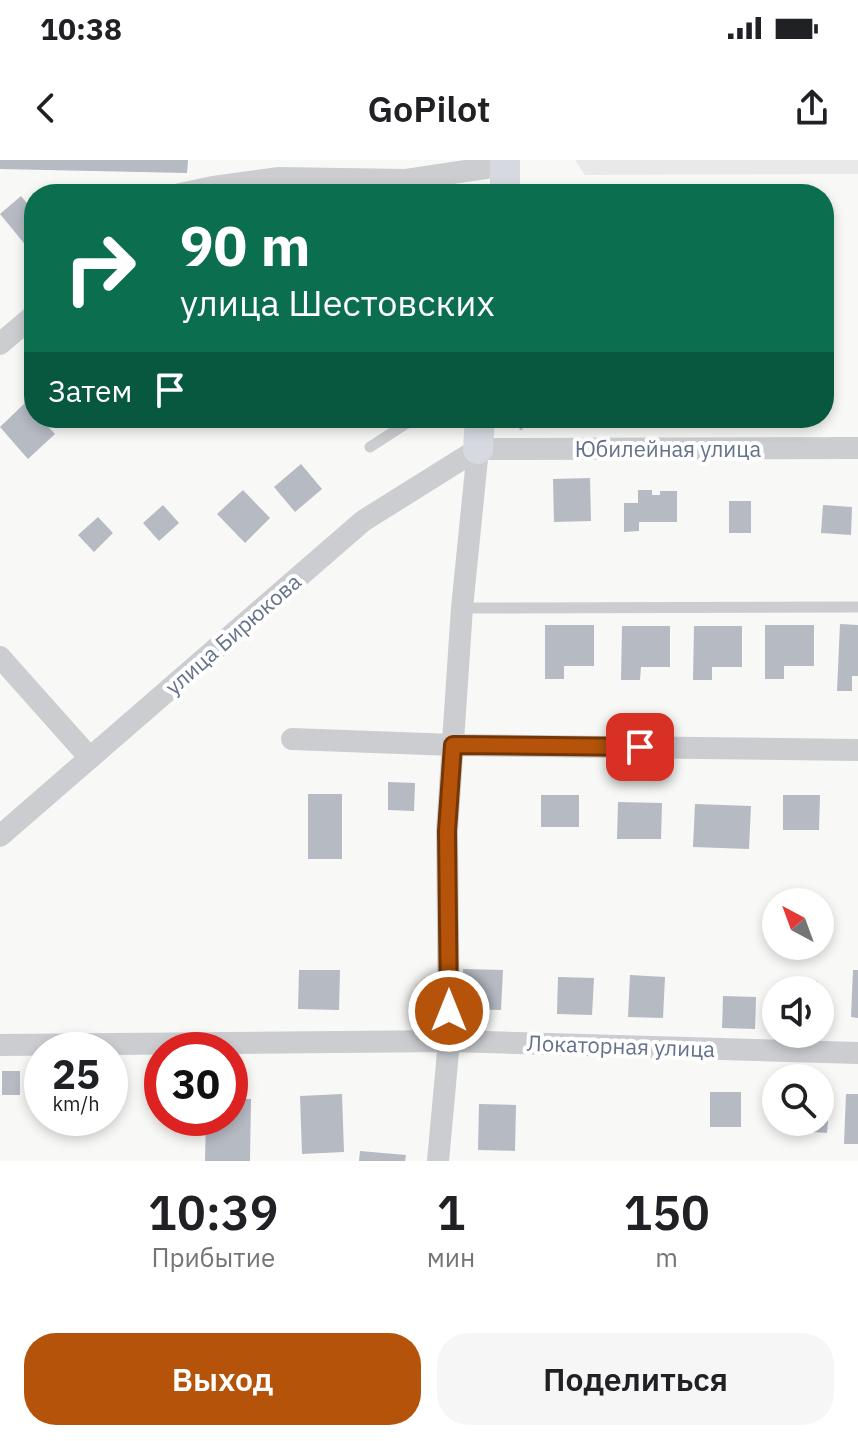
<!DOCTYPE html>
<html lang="ru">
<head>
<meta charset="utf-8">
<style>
  :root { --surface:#fff; --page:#f6f6f6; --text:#202124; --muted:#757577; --accent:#b45309 }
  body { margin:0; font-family:"IBM Plex Sans",sans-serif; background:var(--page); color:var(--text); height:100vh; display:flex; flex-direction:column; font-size:30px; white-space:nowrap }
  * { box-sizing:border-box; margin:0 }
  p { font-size:26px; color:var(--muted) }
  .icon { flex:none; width:44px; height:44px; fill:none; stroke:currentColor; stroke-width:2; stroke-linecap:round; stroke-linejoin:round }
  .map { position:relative; height:1001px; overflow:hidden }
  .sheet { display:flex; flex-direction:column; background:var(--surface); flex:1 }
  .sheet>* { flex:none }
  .hud { position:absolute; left:24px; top:24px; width:810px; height:244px; border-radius:32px; box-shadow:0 4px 12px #0003; background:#0b6e4f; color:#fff; overflow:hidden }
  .needle { width:52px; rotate:319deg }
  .controls { position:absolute; left:762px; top:728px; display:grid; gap:16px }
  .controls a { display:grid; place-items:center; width:72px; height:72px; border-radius:50%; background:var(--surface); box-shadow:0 4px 12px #0003; font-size:40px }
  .speed { position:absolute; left:24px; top:872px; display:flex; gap:16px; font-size:40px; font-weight:700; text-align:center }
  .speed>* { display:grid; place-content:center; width:104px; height:104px; border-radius:50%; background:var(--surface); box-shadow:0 4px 12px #0003; line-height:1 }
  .speed small { font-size:20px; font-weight:400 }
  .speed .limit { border:12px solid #d22; background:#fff; color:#111 }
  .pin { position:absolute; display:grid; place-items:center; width:68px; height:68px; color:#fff; margin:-34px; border-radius:16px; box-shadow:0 4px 12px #0006 }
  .me { position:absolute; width:88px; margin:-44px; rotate:0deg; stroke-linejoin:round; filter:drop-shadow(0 0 6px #0008) }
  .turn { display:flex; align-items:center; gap:28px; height:168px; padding:0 24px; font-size:36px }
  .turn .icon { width:104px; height:104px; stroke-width:2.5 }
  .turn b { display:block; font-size:56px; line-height:68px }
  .then { display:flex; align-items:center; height:76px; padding:0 24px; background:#0003; gap:16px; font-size:30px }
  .eta { display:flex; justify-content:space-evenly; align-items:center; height:136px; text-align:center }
  .eta b { font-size:48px; font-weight:600; line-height:56px }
  .action { display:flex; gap:16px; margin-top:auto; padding:16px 24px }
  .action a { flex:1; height:92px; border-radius:32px; background:var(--accent); color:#fff; font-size:32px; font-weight:600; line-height:92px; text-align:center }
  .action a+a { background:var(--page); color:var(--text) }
  .status { display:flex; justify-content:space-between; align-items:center; height:56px; padding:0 40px; background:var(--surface); direction:ltr }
  .status svg { height:22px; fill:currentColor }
  header { display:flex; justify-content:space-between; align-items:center; height:104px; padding:0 24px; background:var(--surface); font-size:36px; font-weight:600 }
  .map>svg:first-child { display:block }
  .built { fill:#e9e9e9 }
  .building { fill:#b5bac3 }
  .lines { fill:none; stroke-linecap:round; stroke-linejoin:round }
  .path { stroke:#c1c3c6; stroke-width:3; stroke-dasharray:4 4; stroke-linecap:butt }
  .lane { stroke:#cbcdd1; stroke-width:11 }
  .street { stroke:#cbcdd1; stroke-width:22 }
  .secondary { stroke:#d6dae0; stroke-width:30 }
  .route-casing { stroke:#753606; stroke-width:20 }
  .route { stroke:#b45309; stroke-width:14 }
  .labels { text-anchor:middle; stroke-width:8; stroke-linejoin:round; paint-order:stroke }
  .street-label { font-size:22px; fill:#65728a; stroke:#fff }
</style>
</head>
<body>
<div class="status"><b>10:38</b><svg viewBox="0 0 49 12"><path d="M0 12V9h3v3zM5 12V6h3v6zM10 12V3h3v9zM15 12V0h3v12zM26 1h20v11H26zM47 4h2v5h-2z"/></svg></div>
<header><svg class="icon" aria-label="back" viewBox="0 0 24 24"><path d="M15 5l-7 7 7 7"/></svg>GoPilot<svg class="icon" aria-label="share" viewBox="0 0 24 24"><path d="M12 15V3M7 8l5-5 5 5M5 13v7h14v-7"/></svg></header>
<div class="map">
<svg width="858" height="1001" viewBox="0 0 858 1001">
  <rect width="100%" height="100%" fill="#f8f9f6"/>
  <path class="built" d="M 575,0 L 858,0 L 858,14 L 585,15 Z"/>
  <g class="building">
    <path d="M 0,0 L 188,0 L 187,13 L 0,9 Z"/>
    <path d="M 21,36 L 34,52 L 34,83 L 28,88 L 0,54 Z"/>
    <path d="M 26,242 L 34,251 L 34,258 L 40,258 L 55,274 L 28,299 L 0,267 Z"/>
    <path d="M 301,304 L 322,329 L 295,352 L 274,327 Z"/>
    <path d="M 590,318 L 591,361 L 554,362 L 553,319 Z"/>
    <path d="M 243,330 L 270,358 L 245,383 L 217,354 Z"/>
    <path d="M 638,330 L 652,330 L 652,335 L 660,335 L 660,331 L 677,331 L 677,362 L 639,362 L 639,371 L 624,372 L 624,343 L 638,343 Z"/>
    <rect x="729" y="341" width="22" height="32"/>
    <path d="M 163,345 L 179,363 L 159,381 L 143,363 Z"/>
    <path d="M 823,345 L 852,347 L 851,375 L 821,373 Z"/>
    <path d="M 98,357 L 113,373 L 94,392 L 78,375 Z"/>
    <path d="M 840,464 L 858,465 L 858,516 L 852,516 L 852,531 L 837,531 Z"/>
    <path d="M 545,465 L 594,465 L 594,506 L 564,506 L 564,519 L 545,519 Z"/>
    <path d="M 765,465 L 814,465 L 814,506 L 784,506 L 784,519 L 765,519 Z"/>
    <path d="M 622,466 L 670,466 L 670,507 L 641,507 L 640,520 L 621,520 Z"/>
    <path d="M 694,466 L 742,466 L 742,507 L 712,507 L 712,520 L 693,520 Z"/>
    <path d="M 388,622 L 415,623 L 414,651 L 388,650 Z"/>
    <rect x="308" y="634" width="34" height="65"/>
    <rect x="541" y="635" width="38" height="32"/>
    <path d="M 783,635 L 820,635 L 819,670 L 783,670 Z"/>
    <path d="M 618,642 L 662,643 L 661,679 L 617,679 Z"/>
    <path d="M 695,644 L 751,646 L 749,689 L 693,687 Z"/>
    <path d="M 463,809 L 503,810 L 501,850 L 462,849 Z"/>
    <path d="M 299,810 L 340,810 L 339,850 L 298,849 Z"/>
    <path d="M 853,810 L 858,810 L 858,858 L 851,857 Z"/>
    <path d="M 630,815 L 665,817 L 663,858 L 628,857 Z"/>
    <path d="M 558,817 L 594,818 L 592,855 L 557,854 Z"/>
    <path d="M 782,820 L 818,821 L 818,830 L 782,830 Z"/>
    <path d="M 723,836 L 756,837 L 755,869 L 722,868 Z"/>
    <rect x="2" y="911" width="18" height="24"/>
    <rect x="710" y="932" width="31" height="35"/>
    <path d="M 342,934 L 344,992 L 302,994 L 300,936 Z"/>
    <path d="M 820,934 L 830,934 L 827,973 L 784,970 L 784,962 L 820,962 Z"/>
    <path d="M 846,934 L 858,934 L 858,984 L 844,984 Z"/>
    <path d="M 230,939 L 251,939 L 250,1001 L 205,1001 L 206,958 L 230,958 Z"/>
    <path d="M 479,944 L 516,945 L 515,991 L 478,990 Z"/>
    <path d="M 360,991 L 406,995 L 405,1001 L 359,1001 Z"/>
  </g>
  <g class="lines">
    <path class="path" d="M 521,270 L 521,258"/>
    <g class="lane">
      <path d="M 370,287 L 415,258"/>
      <path d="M 462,448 L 858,447"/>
    </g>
    <g class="street">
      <path d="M 180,34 L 213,27 L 279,18 L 406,20 L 505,5"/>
      <path d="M 0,184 L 34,155"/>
      <path d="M 478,289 L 858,288"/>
      <path d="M 0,497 L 90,598"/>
      <path d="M 292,579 L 453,585 L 858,590"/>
      <path d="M 0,676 L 363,361 L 478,289"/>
      <path d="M 0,885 L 449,881 L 858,893"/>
      <path d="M 438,1001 L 449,881 L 447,671 L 462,448 L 478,289"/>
    </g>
    <g class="secondary">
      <path d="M 505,0 L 505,34"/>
      <path d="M 478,289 L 480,258"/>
    </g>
  </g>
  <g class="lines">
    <defs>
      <path id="route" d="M 449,851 L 447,671 L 453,585 L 640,587"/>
    </defs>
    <use href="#route" class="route-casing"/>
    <use href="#route" class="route"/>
  </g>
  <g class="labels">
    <g class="street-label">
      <text x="668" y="297">Юбилейная улица</text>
      <text transform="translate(233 474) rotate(-41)" y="8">улица Бирюкова</text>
      <text transform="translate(621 886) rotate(2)" y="8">Локаторная улица</text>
    </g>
  </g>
</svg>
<div class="controls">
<a><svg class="needle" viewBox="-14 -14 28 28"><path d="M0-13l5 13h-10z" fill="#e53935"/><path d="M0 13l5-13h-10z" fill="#757577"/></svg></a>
<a><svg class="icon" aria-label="sound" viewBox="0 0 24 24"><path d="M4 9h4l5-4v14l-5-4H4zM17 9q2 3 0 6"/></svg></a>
<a><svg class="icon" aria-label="search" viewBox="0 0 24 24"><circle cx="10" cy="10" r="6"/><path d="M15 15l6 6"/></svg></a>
</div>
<div class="speed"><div>25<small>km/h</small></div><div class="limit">30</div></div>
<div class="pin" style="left:640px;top:587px;background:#d93025"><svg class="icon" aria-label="arrive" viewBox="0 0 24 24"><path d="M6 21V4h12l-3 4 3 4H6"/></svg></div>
<svg class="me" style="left:449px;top:851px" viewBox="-20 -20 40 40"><circle r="17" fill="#b45309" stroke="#fff" stroke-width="3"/><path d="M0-11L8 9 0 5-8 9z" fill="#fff"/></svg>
<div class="hud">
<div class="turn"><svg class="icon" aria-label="right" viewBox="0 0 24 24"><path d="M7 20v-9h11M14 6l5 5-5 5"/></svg><div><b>90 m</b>улица Шестовских</div></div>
<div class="then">Затем<svg class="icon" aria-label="arrive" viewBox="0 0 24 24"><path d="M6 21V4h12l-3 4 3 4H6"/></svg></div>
</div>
</div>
<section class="sheet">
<div class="eta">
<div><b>10:39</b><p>Прибытие</p></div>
<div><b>1</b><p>мин</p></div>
<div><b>150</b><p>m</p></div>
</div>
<div class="action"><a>Выход</a><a>Поделиться</a></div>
</section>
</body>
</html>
